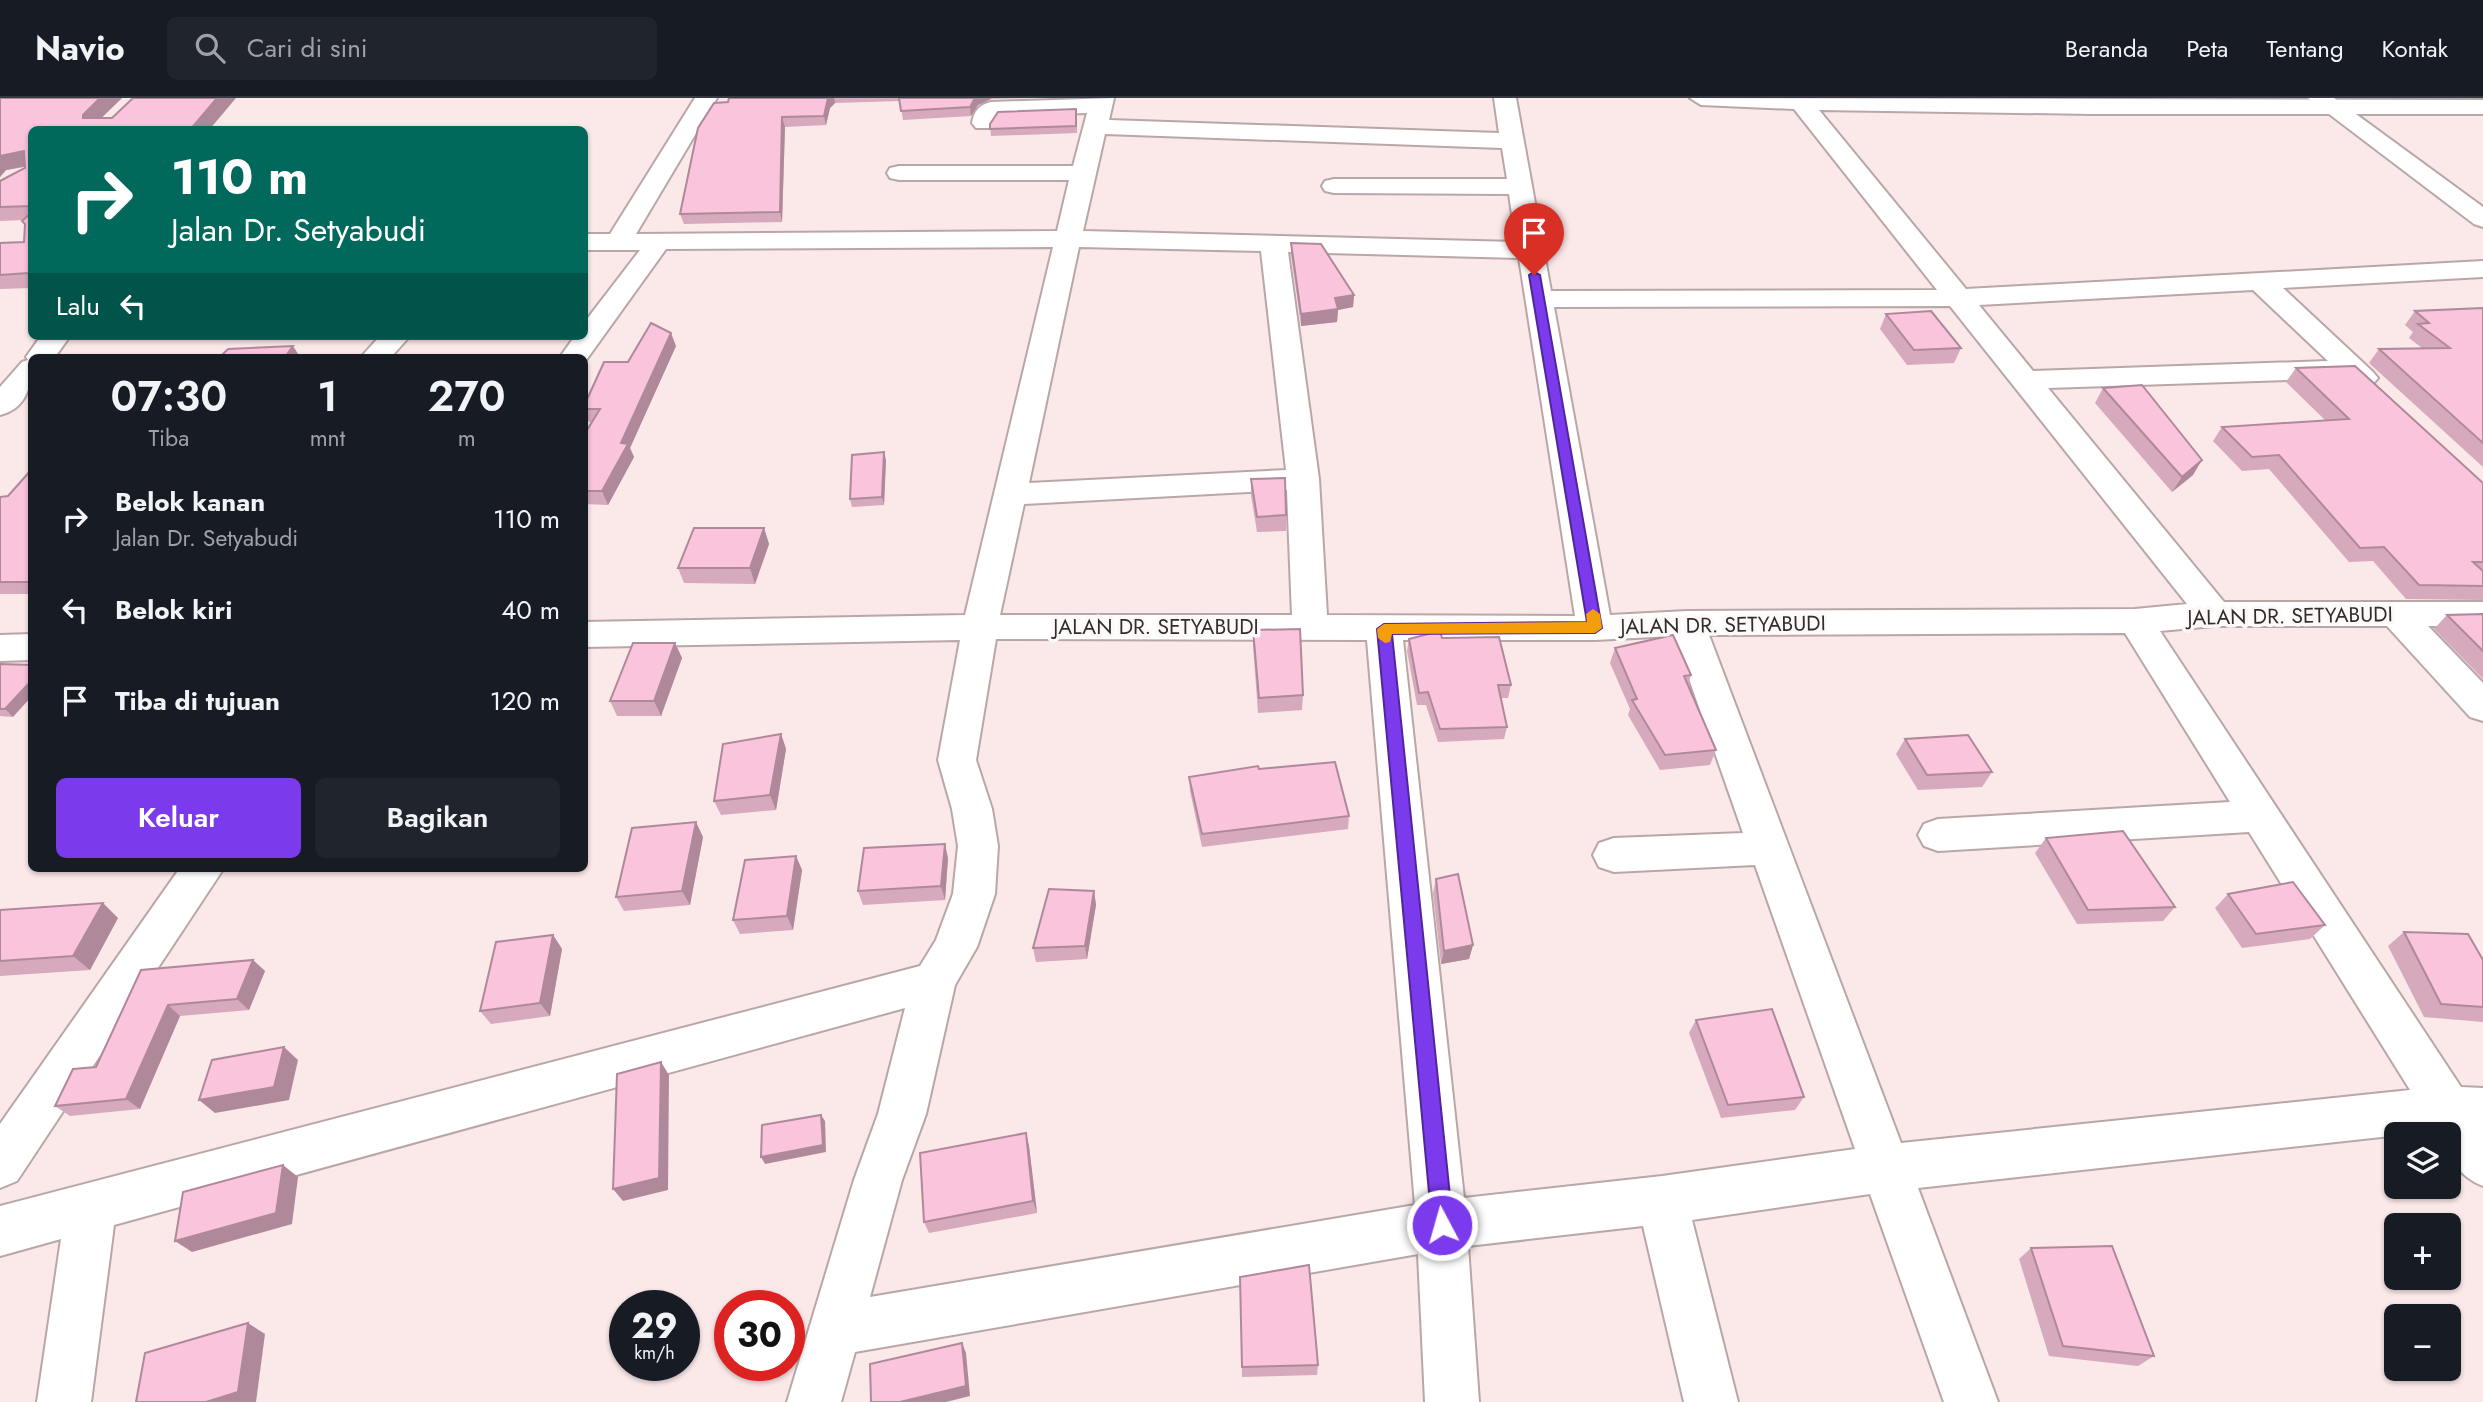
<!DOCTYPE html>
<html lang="id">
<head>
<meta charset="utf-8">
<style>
  :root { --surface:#171b24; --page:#20242c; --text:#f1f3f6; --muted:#9ea1a6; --line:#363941; --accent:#7c3aed }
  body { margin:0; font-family:Jost,sans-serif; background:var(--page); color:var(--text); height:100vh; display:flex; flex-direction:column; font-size:26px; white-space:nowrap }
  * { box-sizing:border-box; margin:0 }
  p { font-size:23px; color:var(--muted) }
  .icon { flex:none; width:38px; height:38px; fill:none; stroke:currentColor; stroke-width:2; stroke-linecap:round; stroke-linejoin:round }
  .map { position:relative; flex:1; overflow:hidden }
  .side { position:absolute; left:28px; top:256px; width:560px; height:518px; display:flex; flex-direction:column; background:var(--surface); border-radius:10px; box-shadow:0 2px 5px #0004 }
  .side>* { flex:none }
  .guide { position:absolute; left:28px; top:28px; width:560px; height:214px; border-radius:10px; box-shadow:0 2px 5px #0004; background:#00695c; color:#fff; overflow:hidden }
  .fabs { position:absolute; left:2384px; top:1024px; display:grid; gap:14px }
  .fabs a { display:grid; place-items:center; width:77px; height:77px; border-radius:10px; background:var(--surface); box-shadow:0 2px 5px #0004; font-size:35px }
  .speed { position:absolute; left:609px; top:1192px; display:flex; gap:14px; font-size:35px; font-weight:700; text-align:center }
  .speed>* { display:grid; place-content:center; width:91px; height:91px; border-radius:50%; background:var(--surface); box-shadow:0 2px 5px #0004; line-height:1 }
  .speed small { font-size:18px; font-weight:400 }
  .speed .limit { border:10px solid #d22; background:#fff; color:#111 }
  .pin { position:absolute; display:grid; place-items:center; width:60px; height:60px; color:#fff; margin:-72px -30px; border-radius:50% 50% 50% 0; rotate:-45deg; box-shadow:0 0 7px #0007 }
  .pin .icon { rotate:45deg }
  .me { position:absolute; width:77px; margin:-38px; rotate:354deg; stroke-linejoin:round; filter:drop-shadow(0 0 5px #0008) }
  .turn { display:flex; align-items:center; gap:24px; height:147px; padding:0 28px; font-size:32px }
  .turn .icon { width:91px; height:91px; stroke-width:2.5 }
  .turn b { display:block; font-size:49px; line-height:60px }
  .then { display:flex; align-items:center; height:66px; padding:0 28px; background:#0003; gap:14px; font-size:26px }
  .eta { display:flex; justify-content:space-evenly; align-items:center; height:119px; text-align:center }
  .eta b { font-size:42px; font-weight:600; line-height:49px }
  .primary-button { display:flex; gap:14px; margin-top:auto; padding:14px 28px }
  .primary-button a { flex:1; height:80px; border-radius:10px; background:var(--accent); color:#fff; font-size:28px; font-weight:600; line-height:80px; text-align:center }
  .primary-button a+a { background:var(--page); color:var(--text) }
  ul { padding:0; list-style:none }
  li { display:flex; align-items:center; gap:21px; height:91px; padding:0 28px }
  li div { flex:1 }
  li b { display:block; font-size:26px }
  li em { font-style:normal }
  header { display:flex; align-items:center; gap:42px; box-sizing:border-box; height:98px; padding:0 35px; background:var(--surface); border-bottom:2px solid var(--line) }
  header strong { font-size:33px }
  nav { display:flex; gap:38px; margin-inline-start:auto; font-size:24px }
  .search { width:490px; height:63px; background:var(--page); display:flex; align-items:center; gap:18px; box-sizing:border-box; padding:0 24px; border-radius:10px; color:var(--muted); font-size:26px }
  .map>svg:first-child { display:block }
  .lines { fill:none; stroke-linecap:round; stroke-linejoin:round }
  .street-casing { stroke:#b9a7a8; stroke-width:4 }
  .secondary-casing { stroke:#b9a7a8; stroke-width:4 }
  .street { fill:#fff; fill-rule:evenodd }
  .secondary { fill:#fff; fill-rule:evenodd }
  .wall { fill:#d7a9bd }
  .shaded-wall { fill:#af899a }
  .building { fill:#fac4dc; stroke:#af899a; stroke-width:2 }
  .route { fill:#7c3aed; stroke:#51269a; stroke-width:2 }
  .slow { fill:#f59e0b }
  .labels { text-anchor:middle; stroke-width:7; stroke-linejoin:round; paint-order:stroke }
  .street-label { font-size:21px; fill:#332c2c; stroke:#fdf9f9 }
</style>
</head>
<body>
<header>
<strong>Navio</strong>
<div class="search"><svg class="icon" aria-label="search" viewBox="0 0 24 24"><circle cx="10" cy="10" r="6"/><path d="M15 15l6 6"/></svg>Cari di sini</div>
<nav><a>Beranda</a><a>Peta</a><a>Tentang</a><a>Kontak</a></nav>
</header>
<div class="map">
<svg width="2483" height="1304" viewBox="0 0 2483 1304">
  <rect width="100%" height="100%" fill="#fbe8e8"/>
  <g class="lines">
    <defs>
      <g id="street">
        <path d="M 695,0 L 717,0 L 636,136 L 1057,133 L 1069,82 L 899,82 L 890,80 L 887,75 L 890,70 L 899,68 L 1073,68 L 1087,15 L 997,18 L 992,30 L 976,30 L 972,25 C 974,13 979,7 991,4 L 1114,0 L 1109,22 L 1499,35 L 1494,0 L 1516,0 L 1551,193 L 1937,192 L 1794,11 L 1701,7 L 1690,0 L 2483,2 L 2483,16 L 2092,16 L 1819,12 L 1966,191 L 2483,163 L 2483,179 L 2283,190 L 2373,274 L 2378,280 L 2373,286 C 2362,289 2355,288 2346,280 L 2048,290 L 2224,504 L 2483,504 L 2483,528 L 2428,528 L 2483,585 L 2483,623 L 2470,619 L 2387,528 L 2214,528 L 2160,533 L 2461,989 L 2483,990 L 2483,1088 C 2460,1079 2448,1061 2448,1036 L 2436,1033 L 1918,1090 L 1998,1304 L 1944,1304 L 1870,1096 L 1692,1122 L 1738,1304 L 1684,1304 L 1643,1128 L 1468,1148 L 1479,1304 L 1425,1304 L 1418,1156 L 855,1254 L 841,1304 L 787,1304 L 854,1082 L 878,1016 L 905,910 L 114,1127 L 91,1304 L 37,1304 L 61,1141 L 0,1158 L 0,1108 L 920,868 L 936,842 L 953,796 L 958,748 L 952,711 L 938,662 L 960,542 L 584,549 L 584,524 L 965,517 L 1053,149 L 666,151 L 584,265 L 584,259 L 560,259 L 575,238 L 584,238 L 584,225 L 640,152 L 584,152 L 584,136 L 610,136 ZM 1105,36 L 1502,50 L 1507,81 L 1334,81 L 1325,83 L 1322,88 L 1325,93 L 1334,95 L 1509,96 L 1516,144 L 1083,133 ZM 1079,149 L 1261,153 L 1286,372 L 1029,385 ZM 1288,154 L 1519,160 L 1575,518 L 1327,517 L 1319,381 ZM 2253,192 L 2328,263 L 2033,273 L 1979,207 ZM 1950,208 L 2187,506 L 2135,511 L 1687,513 L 1610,517 L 1554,209 ZM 1287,392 L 1292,517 L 1000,517 L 1024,406 ZM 2125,535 L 2230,704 L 1938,721 L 1924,726 L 1918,737 L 1924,748 L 1938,753 L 2249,734 L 2410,992 L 1901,1045 L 1709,537 ZM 1674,538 L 1743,735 L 1614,740 L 1599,745 L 1593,757 L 1599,769 L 1614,774 L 1755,767 L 1855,1051 L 1662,1078 L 1464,1100 L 1403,542 L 1595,542 ZM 996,541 L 1367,542 L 1415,1107 L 870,1199 L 902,1082 L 926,1016 L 955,887 L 977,849 L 995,796 L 998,748 L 992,711 L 976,662 Z"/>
        <path d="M 41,238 L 70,238 L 55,259 L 32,259 C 32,284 29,310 0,317 L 0,289 L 22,264 L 28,262 L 26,259 Z"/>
        <path d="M 380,238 L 410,238 L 391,259 L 361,259 Z"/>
        <path d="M 32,536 L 32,562 L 0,563 L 0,537 Z"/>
        <path d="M 180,770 L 224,770 L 17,1083 L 0,1090 L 0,1026 Z"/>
      </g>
      <path id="secondary" d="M 2308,0 L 2334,0 L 2483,109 L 2483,129 L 2474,126 Z"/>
    </defs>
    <use href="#street" class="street-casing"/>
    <use href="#secondary" class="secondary-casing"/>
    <use href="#street" class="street"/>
    <use href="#secondary" class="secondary"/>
  </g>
  <g class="wall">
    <path d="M 0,0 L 122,0 L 101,20 L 209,32 L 32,32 L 32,190 L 0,191 L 0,145 L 24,144 L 25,127 L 22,123 L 23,122 L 0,123 L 0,83 L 25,70 L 25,69 L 6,72 L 0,79 Z"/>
    <path d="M 729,0 L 1033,0 L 991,1 L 978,7 L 971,18 L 903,22 L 900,3 L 835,5 L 830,10 L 826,27 L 785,29 L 782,124 L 684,126 L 680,116 Z"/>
    <path d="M 1077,18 L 1077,35 L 991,38 L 990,26 Z"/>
    <path d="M 1291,145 L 1354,197 L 1353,209 L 1338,212 L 1337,224 L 1301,228 L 1291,157 Z"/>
    <path d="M 2483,210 L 2483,369 L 2369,265 L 2379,251 L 2422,250 L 2409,240 L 2413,234 L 2405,227 L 2415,213 Z"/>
    <path d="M 1886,216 L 1961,250 L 1954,265 L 1907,267 L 1880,231 Z"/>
    <path d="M 676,248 L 630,350 L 634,359 L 608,407 L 584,406 L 584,337 L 592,324 L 589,324 L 584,315 L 584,308 L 628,264 Z"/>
    <path d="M 2296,270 L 2483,385 L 2483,502 L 2406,501 L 2373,463 L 2349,464 L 2269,371 L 2242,373 L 2213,343 L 2222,329 L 2326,323 L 2286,284 Z"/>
    <path d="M 2103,290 L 2193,377 L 2172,394 L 2095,305 Z"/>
    <path d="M 886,362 L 884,407 L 852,409 L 850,401 Z"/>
    <path d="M 32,371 L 32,496 L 0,496 L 0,399 L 8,398 Z"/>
    <path d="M 1251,381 L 1286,417 L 1286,433 L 1257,434 L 1251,397 Z"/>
    <path d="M 764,430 L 769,446 L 755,486 L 684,485 L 678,470 Z"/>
    <path d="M 2483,516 L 2483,581 L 2434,531 L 2447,517 Z"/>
    <path d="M 1253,532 L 1303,597 L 1302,612 L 1258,615 L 1253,547 Z"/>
    <path d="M 1409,541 L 1511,587 L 1508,600 L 1501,600 L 1507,629 L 1504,641 L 1438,644 L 1426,607 L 1417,607 L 1407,553 Z"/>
    <path d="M 675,545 L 682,560 L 661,618 L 617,618 L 610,603 Z"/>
    <path d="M 1615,550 L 1691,577 L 1688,587 L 1716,652 L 1710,667 L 1660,672 L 1628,617 L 1630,611 L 1610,565 Z"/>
    <path d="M 0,566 L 13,619 L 0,618 Z"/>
    <path d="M 781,636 L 786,651 L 776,712 L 721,717 L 714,703 Z"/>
    <path d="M 1905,641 L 1992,674 L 1982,689 L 1918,692 L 1896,656 Z"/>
    <path d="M 1189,679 L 1349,718 L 1348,731 L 1202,749 L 1190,693 Z"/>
    <path d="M 703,739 L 690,807 L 624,813 L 616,799 Z"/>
    <path d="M 2046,740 L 2175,809 L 2163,823 L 2077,826 L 2035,755 Z"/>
    <path d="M 796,758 L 802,772 L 793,832 L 740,836 L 733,822 Z"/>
    <path d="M 948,760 L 945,802 L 863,807 L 858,793 Z"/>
    <path d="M 1436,781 L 1473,847 L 1469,861 L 1441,866 L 1433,795 Z"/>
    <path d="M 1094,793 L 1096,807 L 1087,861 L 1036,864 L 1033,850 Z"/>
    <path d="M 2228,796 L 2325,827 L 2310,841 L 2242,850 L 2215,810 Z"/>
    <path d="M 0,812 L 118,820 L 90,872 L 0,878 Z"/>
    <path d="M 2404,834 L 2483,862 L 2483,924 L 2424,919 L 2388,848 Z"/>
    <path d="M 553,837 L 562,851 L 550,918 L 491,926 L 480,913 Z"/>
    <path d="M 253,862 L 265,873 L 249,912 L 180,918 L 140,1011 L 70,1018 L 55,1008 L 96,969 L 141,872 Z"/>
    <path d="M 1696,922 L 1804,999 L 1795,1012 L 1721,1020 L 1689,935 Z"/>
    <path d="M 1026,1035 L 1029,1048 L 1037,1115 L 929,1135 L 924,1124 Z"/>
    <path d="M 2031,1150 L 2154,1258 L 2138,1268 L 2049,1258 L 2019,1161 Z"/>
    <path d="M 1240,1179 L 1318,1267 L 1317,1277 L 1242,1279 Z"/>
  </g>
  <g class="shaded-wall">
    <path d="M 100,0 L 122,0 L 91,30 L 83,20 L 83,17 Z"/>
    <path d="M 217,0 L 236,0 L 209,32 L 190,32 Z"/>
    <path d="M 828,0 L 834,0 L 835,5 L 830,10 L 826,27 L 824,18 Z"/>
    <path d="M 975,0 L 991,0 L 991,1 L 978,7 L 971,18 L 970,9 Z"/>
    <path d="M 782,19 L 785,29 L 782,124 L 780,114 Z"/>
    <path d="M 24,53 L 32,67 L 6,72 L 0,79 L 0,58 Z"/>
    <path d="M 32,171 L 32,180 L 28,175 Z"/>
    <path d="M 1354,197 L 1353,209 L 1338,212 L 1337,224 L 1301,228 L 1301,216 L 1335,200 Z"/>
    <path d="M 671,235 L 676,248 L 630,350 L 634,359 L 608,407 L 602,393 L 621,345 Z"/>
    <path d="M 293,248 L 300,259 L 285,259 Z"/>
    <path d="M 884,354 L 886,362 L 884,407 L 882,399 Z"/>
    <path d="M 2202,362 L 2193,377 L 2172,394 L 2182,379 Z"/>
    <path d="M 764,430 L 769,446 L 755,486 L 750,470 Z"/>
    <path d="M 675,545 L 682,560 L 661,618 L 654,603 Z"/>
    <path d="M 32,582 L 32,598 L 13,619 L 5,611 Z"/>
    <path d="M 781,636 L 786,651 L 776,712 L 770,697 Z"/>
    <path d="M 696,724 L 703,739 L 690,807 L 682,793 Z"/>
    <path d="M 945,746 L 948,760 L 945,802 L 941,788 Z"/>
    <path d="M 796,758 L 802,772 L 793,832 L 787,818 Z"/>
    <path d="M 1094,793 L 1096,807 L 1087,861 L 1085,848 Z"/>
    <path d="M 103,805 L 118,820 L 90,872 L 73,858 Z"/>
    <path d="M 553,837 L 562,851 L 550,918 L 540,905 Z"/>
    <path d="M 1473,847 L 1469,861 L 1441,866 L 1444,853 Z"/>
    <path d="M 253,862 L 265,873 L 249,912 L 237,901 Z"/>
    <path d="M 168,907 L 180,918 L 140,1011 L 126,1001 Z"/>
    <path d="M 284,949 L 298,962 L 289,1002 L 215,1015 L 199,1002 Z"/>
    <path d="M 661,964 L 669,977 L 668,1092 L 623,1103 L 613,1091 Z"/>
    <path d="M 821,1017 L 825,1023 L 826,1054 L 765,1066 L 761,1059 Z"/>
    <path d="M 1026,1035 L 1029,1048 L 1037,1115 L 1033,1103 Z"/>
    <path d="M 283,1067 L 298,1079 L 292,1126 L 192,1154 L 175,1143 Z"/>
    <path d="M 248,1225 L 265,1236 L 256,1304 L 206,1304 Z"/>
    <path d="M 962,1245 L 966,1255 L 970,1298 L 946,1304 L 900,1304 Z"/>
  </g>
  <g class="building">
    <path d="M 0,0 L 100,0 L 83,17 L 83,20 L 112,20 L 133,0 L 217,0 L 190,32 L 32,32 L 32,108 L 0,109 L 0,83 L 25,70 L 24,53 L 0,58 Z"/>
    <path d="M 729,0 L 828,0 L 824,18 L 782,19 L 780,114 L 680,116 L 698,30 L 714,5 L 728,4 Z"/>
    <path d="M 899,0 L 975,0 L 970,9 L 901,13 Z"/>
    <path d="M 1076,11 L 1076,28 L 990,31 L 990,26 L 998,14 Z"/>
    <path d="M 32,114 L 32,171 L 28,175 L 0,177 L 0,145 L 24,144 L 25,126 L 22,123 Z"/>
    <path d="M 1291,145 L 1321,146 L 1354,197 L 1335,200 L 1338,211 L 1301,216 Z"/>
    <path d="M 2483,210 L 2483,345 L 2379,251 L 2450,250 L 2418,226 L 2429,225 L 2415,213 Z"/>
    <path d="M 1931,213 L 1961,250 L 1914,252 L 1886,216 Z"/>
    <path d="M 651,225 L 671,235 L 621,345 L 628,346 L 602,393 L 584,393 L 584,337 L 600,311 L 584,311 L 584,308 L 604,264 L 628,264 Z"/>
    <path d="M 293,248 L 285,259 L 220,259 L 228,251 Z"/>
    <path d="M 2355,268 L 2483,385 L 2483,464 L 2473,464 L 2483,473 L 2483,488 L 2419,487 L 2384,449 L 2360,450 L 2279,357 L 2252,359 L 2222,329 L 2349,321 L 2296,270 Z"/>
    <path d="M 2142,287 L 2202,362 L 2182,379 L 2103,290 Z"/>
    <path d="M 884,354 L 882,399 L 850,401 L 852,357 Z"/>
    <path d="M 32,371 L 32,484 L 0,484 L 0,399 L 8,398 Z"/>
    <path d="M 1285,380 L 1286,417 L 1257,419 L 1251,381 Z"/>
    <path d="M 694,430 L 764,430 L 750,470 L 678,470 Z"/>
    <path d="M 2483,516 L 2483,553 L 2447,517 Z"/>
    <path d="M 1300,531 L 1303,597 L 1259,600 L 1253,532 Z"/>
    <path d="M 1440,533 L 1442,540 L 1499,539 L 1511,587 L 1498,587 L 1507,629 L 1440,631 L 1428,594 L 1419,595 L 1409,541 Z"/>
    <path d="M 1673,537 L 1691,577 L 1684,578 L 1716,652 L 1665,657 L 1632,602 L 1637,601 L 1615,550 Z"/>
    <path d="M 633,545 L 675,545 L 654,603 L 610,603 Z"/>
    <path d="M 0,566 L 32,567 L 32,582 L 5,611 L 0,611 Z"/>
    <path d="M 781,636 L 770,697 L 714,703 L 723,646 Z"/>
    <path d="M 1968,637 L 1992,674 L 1927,677 L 1905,641 Z"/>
    <path d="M 1335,664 L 1349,718 L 1202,736 L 1189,679 L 1258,668 L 1259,671 Z"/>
    <path d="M 696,724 L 682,793 L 616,799 L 632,730 Z"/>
    <path d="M 2123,733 L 2175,809 L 2088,812 L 2046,740 Z"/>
    <path d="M 945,746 L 941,788 L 858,793 L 864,750 Z"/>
    <path d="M 796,758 L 787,818 L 733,822 L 745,762 Z"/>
    <path d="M 1458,776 L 1473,847 L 1444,853 L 1436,781 Z"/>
    <path d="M 2293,784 L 2325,827 L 2256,836 L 2228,796 Z"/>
    <path d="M 1049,791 L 1094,793 L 1085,848 L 1033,850 Z"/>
    <path d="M 103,805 L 73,858 L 0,863 L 0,812 Z"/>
    <path d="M 2404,834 L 2468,836 L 2483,862 L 2483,909 L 2441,906 Z"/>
    <path d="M 553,837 L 540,905 L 480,913 L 496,844 Z"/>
    <path d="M 253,862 L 237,901 L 168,907 L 126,1001 L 55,1008 L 73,971 L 96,969 L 141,872 Z"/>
    <path d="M 1772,911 L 1804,999 L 1728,1007 L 1696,922 Z"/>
    <path d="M 284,949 L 274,989 L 199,1002 L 212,962 Z"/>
    <path d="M 661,964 L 659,1080 L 613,1091 L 617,976 Z"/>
    <path d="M 821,1017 L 823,1047 L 761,1059 L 762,1027 Z"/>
    <path d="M 1026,1035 L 1033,1103 L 924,1124 L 920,1055 Z"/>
    <path d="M 283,1067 L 276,1115 L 175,1143 L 183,1094 Z"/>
    <path d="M 2112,1148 L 2154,1258 L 2063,1248 L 2031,1150 Z"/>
    <path d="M 1309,1167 L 1318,1267 L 1242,1269 L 1240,1179 Z"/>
    <path d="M 248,1225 L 238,1294 L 206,1304 L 136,1304 L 145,1255 Z"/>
    <path d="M 962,1245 L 966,1288 L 900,1304 L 871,1304 L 870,1266 Z"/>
  </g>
  <path class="route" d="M 1534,174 L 1540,177 L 1602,530 L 1595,535 L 1392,536 L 1453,1127 L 1449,1134 L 1442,1137 L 1435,1134 L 1432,1127 L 1377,531 L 1384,526 L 1587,524 L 1529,177 Z"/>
  <path class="slow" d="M 1593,511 L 1600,516 L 1602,530 L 1595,535 L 1392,536 L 1390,544 L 1385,545 L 1378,540 L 1377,531 L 1384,526 L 1587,524 L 1586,516 Z"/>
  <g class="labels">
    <g class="street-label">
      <text transform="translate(2290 518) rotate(-1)" y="7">JALAN DR. SETYABUDI</text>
      <text transform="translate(1723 527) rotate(-1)" y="7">JALAN DR. SETYABUDI</text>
      <text x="1156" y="536">JALAN DR. SETYABUDI</text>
    </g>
  </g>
</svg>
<div class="fabs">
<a><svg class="icon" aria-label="layers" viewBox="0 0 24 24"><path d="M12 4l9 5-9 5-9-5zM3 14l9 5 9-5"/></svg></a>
<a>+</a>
<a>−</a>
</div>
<div class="speed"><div>29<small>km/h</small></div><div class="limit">30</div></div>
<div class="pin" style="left:1534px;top:177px;background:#d93025"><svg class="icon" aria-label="arrive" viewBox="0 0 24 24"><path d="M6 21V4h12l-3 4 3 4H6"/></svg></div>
<svg class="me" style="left:1442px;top:1127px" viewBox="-20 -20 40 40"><circle r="17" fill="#7c3aed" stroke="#fff" stroke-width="3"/><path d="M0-11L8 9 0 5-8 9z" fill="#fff"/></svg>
<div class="guide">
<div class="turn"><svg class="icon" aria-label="right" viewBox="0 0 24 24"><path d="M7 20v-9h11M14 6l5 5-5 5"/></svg><div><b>110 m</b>Jalan Dr. Setyabudi</div></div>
<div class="then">Lalu<svg class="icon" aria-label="left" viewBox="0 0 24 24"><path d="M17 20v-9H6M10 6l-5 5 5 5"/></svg></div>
</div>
<section class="side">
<div class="eta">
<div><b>07:30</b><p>Tiba</p></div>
<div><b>1</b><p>mnt</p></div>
<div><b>270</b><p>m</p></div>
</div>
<ul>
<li><svg class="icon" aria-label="right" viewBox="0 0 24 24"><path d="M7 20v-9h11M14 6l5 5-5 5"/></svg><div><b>Belok kanan</b><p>Jalan Dr. Setyabudi</p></div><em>110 m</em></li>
<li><svg class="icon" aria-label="left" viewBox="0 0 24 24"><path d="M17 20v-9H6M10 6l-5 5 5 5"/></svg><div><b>Belok kiri</b></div><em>40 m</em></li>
<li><svg class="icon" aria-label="arrive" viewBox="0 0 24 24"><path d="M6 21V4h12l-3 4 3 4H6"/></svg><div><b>Tiba di tujuan</b></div><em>120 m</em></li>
</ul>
<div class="primary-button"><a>Keluar</a><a>Bagikan</a></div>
</section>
</div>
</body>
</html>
